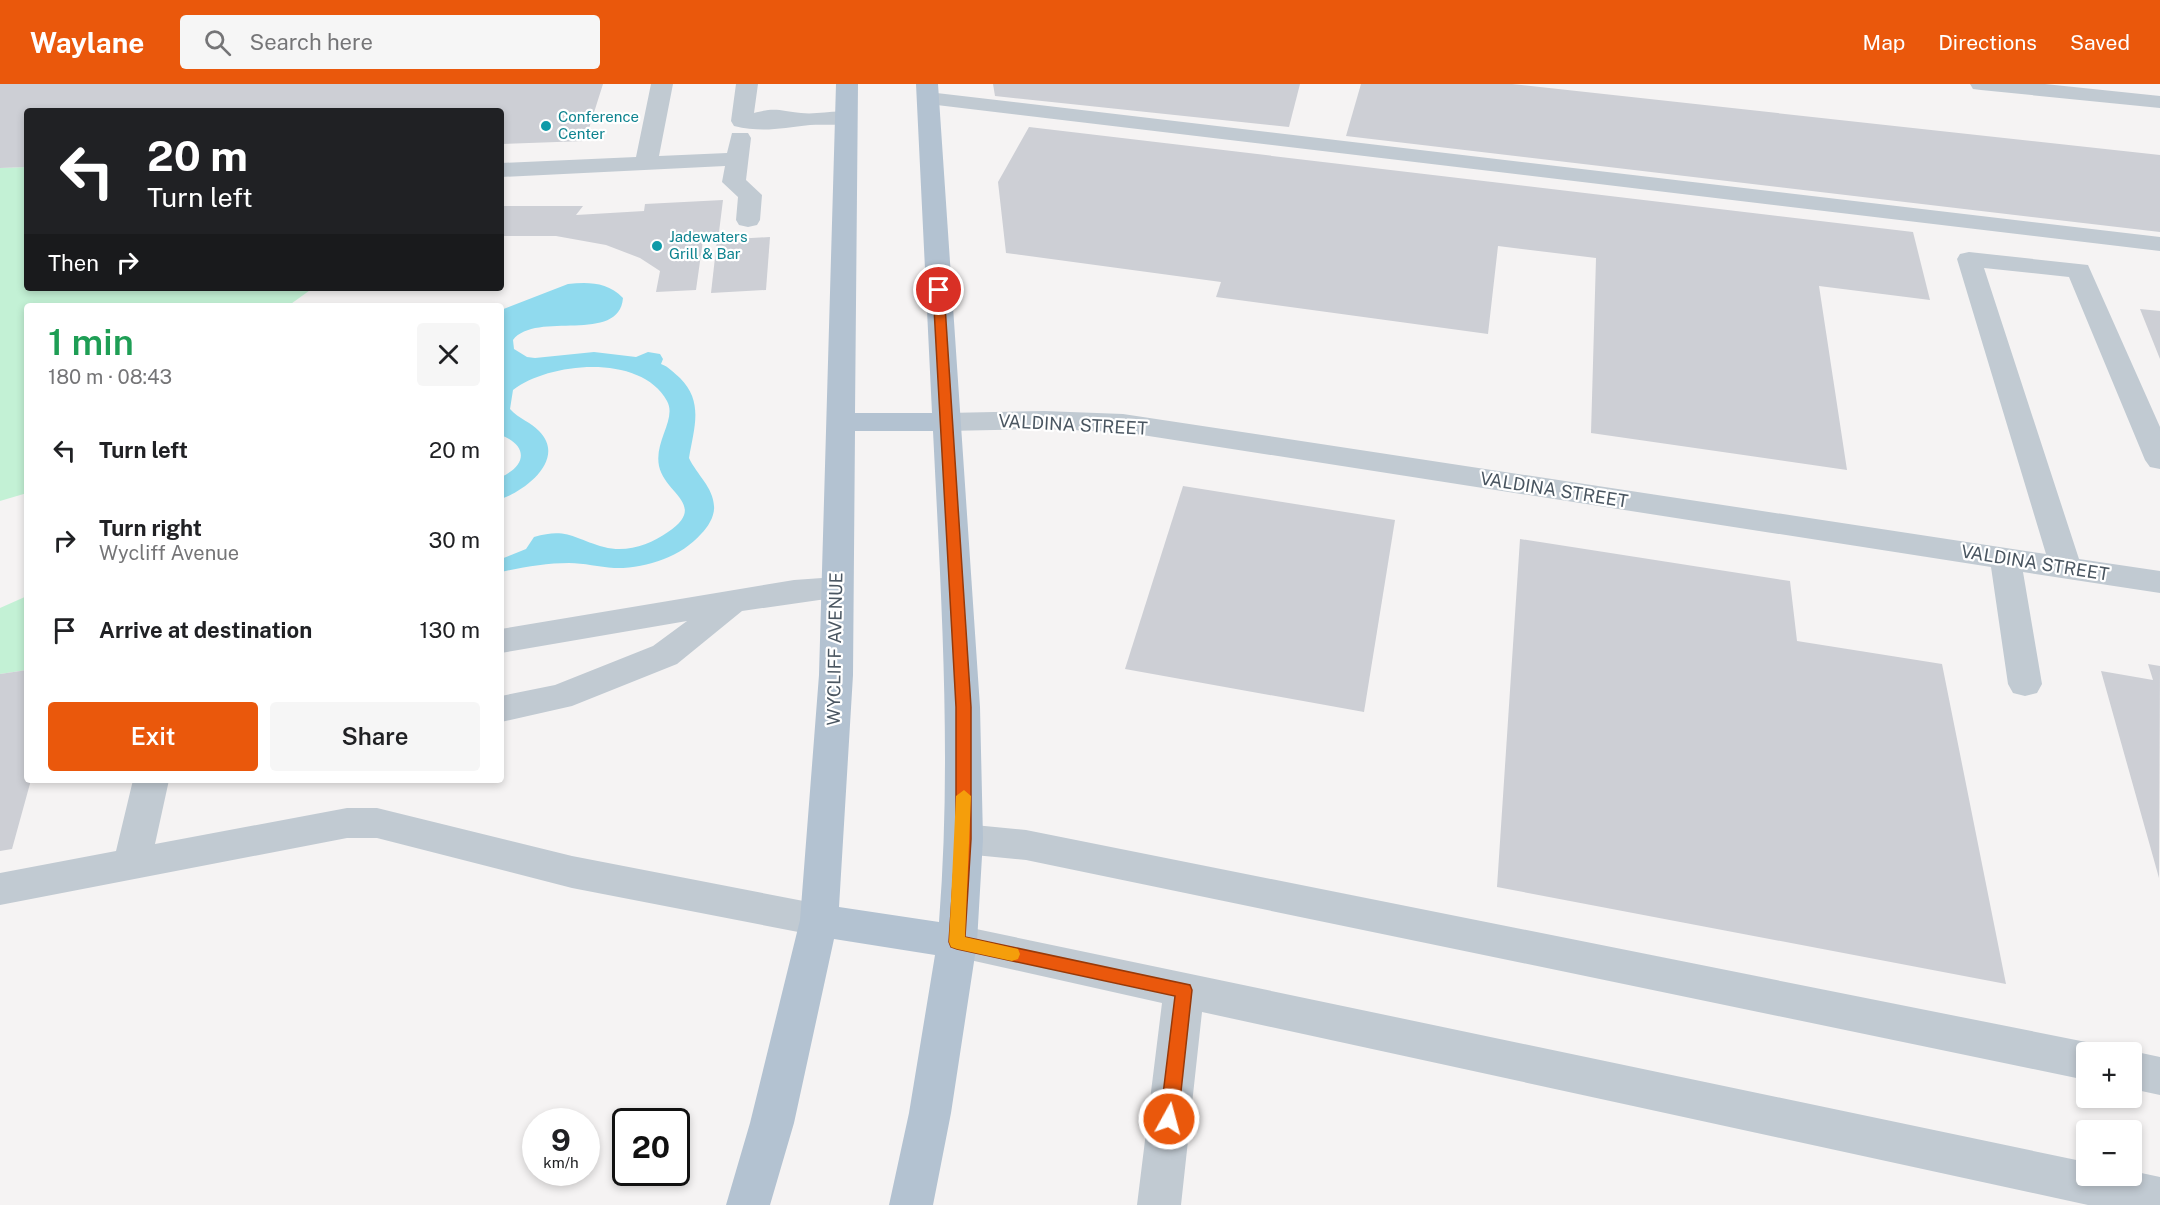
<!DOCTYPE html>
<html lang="en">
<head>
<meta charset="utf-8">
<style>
  :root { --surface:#fff; --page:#f6f6f6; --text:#202124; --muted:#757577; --accent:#ea580c }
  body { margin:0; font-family:"Public Sans",sans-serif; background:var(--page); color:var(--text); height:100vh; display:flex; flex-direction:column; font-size:22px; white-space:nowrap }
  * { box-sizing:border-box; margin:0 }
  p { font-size:20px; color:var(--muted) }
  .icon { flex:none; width:33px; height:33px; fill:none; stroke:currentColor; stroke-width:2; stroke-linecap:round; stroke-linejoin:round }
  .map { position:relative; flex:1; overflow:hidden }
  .details { position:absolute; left:24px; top:219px; width:480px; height:480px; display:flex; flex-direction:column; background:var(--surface); border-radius:6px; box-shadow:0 3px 9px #0003 }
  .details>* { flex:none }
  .guide { position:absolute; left:24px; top:24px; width:480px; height:183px; border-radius:6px; box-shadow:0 3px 9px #0003; background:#202124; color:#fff; overflow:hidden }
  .buttons { position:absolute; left:2076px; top:958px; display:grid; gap:12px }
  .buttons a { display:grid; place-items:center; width:66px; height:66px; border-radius:6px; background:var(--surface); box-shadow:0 3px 9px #0003; font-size:30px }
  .speed { position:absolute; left:522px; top:1024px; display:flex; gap:12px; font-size:30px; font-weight:700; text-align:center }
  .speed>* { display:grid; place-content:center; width:78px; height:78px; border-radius:50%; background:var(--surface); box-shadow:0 3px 9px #0003; line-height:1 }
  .speed small { font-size:15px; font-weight:400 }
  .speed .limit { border:3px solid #111; border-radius:9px; background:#fff; color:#111 }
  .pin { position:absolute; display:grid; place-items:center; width:51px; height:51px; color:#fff; margin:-26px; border:3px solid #fff; border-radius:50%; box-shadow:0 2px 6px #0007 }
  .me { position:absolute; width:66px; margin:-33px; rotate:7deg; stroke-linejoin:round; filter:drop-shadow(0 0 4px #0008) }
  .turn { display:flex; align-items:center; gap:21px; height:126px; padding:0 24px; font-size:27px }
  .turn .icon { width:78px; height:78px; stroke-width:2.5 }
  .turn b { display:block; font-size:42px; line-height:51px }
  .then { display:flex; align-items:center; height:57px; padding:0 24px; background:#0003; gap:12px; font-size:22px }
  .round { display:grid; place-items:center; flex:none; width:63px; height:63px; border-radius:6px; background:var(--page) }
  .headline { display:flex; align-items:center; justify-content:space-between; height:102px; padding:0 24px }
  h1 { font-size:36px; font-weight:600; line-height:45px; color:#1e9e55 }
  .primary-button { display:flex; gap:12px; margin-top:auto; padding:12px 24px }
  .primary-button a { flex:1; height:69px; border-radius:6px; background:var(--accent); color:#fff; font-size:24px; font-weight:600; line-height:69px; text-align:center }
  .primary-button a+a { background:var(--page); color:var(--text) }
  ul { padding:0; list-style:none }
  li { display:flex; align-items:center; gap:18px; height:90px; padding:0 24px }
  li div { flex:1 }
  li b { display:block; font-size:22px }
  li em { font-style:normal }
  header { display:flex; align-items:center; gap:36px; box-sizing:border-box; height:84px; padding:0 30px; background:var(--accent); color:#fff }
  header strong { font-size:28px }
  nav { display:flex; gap:33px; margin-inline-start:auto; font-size:21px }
  .search { width:420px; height:54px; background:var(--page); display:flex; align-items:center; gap:15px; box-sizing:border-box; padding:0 21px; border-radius:6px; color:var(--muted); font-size:22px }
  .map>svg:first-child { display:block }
  .green { fill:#c3f1d5 }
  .water { fill:#90daee }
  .building { fill:#cdcfd5 }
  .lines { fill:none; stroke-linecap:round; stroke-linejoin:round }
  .minor { fill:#c1cad2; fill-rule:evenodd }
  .major { fill:#b3c2d1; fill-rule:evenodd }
  .route { fill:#ea580c; stroke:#983908; stroke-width:1.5 }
  .slow { fill:#f59e0b }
  .culture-dot { fill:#0f9aa8; stroke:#fff; stroke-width:2 }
  .labels { text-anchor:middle; stroke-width:4.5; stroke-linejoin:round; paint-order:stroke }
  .far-culture-label { font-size:15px; fill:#0d838f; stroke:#fff; text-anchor:start }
  .street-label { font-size:18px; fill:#4a5661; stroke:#fff }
</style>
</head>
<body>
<header>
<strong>Waylane</strong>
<div class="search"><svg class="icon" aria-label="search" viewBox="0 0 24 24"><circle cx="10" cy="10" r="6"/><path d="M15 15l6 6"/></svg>Search here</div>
<nav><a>Map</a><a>Directions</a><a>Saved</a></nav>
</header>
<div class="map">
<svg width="2160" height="1121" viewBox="0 0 2160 1121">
  <rect width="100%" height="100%" fill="#f5f3f3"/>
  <g class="green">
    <path d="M 27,83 L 27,204 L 313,204 L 288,222 L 27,222 L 27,409 L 0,417 L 0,84 Z"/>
    <path d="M 27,512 L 27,586 L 0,590 L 0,524 Z"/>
  </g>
  <path class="water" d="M 568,200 C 589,198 607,198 623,214 C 619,261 536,226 513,256 L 514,265 L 527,273 L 535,274 L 594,268 L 636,273 L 648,268 L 660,270 L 663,275 L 661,280 C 669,283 673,288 680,294 C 704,318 694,344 689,374 C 697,391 713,403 714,422 C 715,432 708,443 701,450 C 681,473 645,485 614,484 C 599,483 584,479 569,479 C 546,479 524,483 501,488 L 501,475 L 526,465 L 534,453 C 567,443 574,455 604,463 C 626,469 650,461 668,448 C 708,421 665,410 659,382 C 654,357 677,335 667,317 C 641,269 549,278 513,306 L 510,325 C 519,335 531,338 539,347 C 567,375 525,407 501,415 L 501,393 C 527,381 528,362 501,351 L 501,226 Z"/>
  <g class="building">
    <path d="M 0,0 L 603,0 L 585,57 L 501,60 L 501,27 L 27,27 L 27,83 L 0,84 Z"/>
    <path d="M 993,0 L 1300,0 L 1289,43 L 995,12 Z"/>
    <path d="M 1361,0 L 1512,0 L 2160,71 L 2160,148 L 1346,52 Z"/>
    <path d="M 1029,43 L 1913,148 L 1930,216 L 1819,202 L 1847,386 L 1591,349 L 1596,174 L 1498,162 L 1488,250 L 1216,213 L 1221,198 L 1006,169 L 998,98 Z"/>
    <path d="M 723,116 L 719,148 L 704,149 L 696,206 L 656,208 L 660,187 L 640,174 L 606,161 L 556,152 L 501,152 L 501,122 L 583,122 L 576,131 L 644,127 L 645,120 Z"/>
    <path d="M 770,153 L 766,206 L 711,209 L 717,156 Z"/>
    <path d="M 2140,225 L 2160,227 L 2160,275 Z"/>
    <path d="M 1183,402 L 1395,436 L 1364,628 L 1125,585 Z"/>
    <path d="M 1520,455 L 1790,497 L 1797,557 L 1942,580 L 2006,900 L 1497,803 Z"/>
    <path d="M 2148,580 L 2160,582 L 2159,794 L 2101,587 L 2153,596 Z"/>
    <path d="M 27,586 L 27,696 L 31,696 L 12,765 L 0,767 L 0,590 Z"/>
  </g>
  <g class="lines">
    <g class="minor">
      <path d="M 651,0 L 673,0 L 659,72 L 727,69 L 732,49 L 748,49 L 751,54 L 746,96 L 762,111 L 760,136 L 757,141 L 748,143 L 739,141 L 736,136 L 738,113 L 722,98 L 725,82 L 501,93 L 501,79 L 636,73 Z"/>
      <path d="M 736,0 L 758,0 L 754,29 C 775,23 781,27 801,29 C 819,31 836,25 854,29 L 857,34 L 854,39 C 840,42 825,40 810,41 C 782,44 763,49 734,42 L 731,37 Z"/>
      <path d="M 1970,0 L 2045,0 L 2160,12 L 2160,24 L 1981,6 L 1973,5 Z"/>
      <path d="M 928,8 L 2160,153 L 2160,167 L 920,19 L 917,14 L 920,9 Z"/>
      <path d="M 1969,168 L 2088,181 L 2160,343 L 2160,385 L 2150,383 L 2145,376 L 2069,193 L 1984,184 L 2079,475 L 2160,487 L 2160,509 L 2023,488 L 2042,600 L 2037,609 L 2025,612 L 2013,609 L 2008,600 L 1991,483 L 1123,348 L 1044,345 L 947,347 L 937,344 L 933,338 L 937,332 L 947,329 L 1044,327 L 1123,330 L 2046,470 L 1957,175 L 1960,170 Z"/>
      <path d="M 836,493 L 847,496 L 852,504 L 847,512 L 742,527 L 677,580 L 572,622 L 501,638 L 501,612 L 555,601 L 653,562 L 687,537 L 501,569 L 501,545 L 794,496 Z"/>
      <path d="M 133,696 L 169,696 L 155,760 L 347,724 L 377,724 L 572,772 L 819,820 L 833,824 L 838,836 L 833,848 L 819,852 L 572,804 L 377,754 L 347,754 L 0,821 L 0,789 L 116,767 Z"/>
      <path d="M 964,740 L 1026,746 L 2086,958 L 2101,964 L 2103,969 L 2086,969 L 2086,996 L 1026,776 L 964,770 L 951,766 L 945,755 L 951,744 Z"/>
      <path d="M 957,841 L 2086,1078 L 2086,1092 L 2132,1092 L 2132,1087 L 2160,1093 L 2160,1121 L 2088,1121 L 1202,928 L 1181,1121 L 1137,1121 L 1162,919 L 943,870 L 937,858 L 943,846 Z"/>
      <path d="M 2132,967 L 2160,973 L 2160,1011 L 2132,1005 L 2132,969 L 2126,969 Z"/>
    </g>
    <path class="major" d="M 836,0 L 858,0 L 855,329 L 932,329 L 916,0 L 938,0 L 980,623 L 983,755 L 977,858 L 951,1029 L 933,1121 L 889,1121 L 909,1029 L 935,871 L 834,855 L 794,1039 L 770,1121 L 726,1121 L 750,1039 L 800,836 L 819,591 ZM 855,347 L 933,347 C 941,511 952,674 939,838 L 839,823 L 853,591 Z"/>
  </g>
  <path class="route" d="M 939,203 L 944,206 L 971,623 L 971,755 L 965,853 L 1190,901 L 1192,906 L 1178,1035 L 1175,1041 L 1169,1043 L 1163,1041 L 1160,1035 L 1175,912 L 957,865 L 951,863 L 949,858 L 956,755 L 956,623 L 933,206 Z"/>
  <path class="slow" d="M 964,706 L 971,712 L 965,853 L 1018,865 L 1020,870 L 1018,875 L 1012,877 L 957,865 L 951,863 L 949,858 L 956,712 Z"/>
  <g class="culture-dot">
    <circle cx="546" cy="42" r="6"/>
    <circle cx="657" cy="162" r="6"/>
  </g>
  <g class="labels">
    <g class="far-culture-label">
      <text x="558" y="38">Conference<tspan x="558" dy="17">Center</tspan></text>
      <text x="669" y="158">Jadewaters<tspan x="669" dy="17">Grill &amp; Bar</tspan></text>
    </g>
    <g class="street-label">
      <text transform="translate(1073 341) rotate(3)" y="6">VALDINA STREET</text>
      <text transform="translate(1554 406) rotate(9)" y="6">VALDINA STREET</text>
      <text transform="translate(2035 479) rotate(9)" y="6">VALDINA STREET</text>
      <text transform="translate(835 565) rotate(-89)" y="6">WYCLIFF AVENUE</text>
    </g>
  </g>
</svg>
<div class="buttons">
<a>+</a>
<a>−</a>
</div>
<div class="speed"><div>9<small>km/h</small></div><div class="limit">20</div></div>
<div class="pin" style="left:939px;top:206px;background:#d93025"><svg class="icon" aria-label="arrive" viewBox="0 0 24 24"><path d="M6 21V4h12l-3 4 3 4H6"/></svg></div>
<svg class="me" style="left:1169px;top:1035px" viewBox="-20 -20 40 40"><circle r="17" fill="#ea580c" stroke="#fff" stroke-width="3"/><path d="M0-11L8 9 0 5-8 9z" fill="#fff"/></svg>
<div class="guide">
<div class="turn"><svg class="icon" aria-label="left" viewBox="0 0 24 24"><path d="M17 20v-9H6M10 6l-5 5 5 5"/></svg><div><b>20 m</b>Turn left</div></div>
<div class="then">Then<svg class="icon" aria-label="right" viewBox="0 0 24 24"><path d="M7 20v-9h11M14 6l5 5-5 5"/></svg></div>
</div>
<section class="details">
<div class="headline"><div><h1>1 min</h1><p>180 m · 08:43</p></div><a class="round"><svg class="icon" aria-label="close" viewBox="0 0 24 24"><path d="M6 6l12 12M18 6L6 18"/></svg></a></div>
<ul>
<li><svg class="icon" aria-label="left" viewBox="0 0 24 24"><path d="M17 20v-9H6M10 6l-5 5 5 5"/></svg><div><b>Turn left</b></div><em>20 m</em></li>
<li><svg class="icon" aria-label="right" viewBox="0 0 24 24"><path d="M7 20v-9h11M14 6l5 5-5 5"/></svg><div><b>Turn right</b><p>Wycliff Avenue</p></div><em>30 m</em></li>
<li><svg class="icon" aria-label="arrive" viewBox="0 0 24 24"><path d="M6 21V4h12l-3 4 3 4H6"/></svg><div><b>Arrive at destination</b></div><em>130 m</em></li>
</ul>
<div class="primary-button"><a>Exit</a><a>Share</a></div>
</section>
</div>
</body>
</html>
